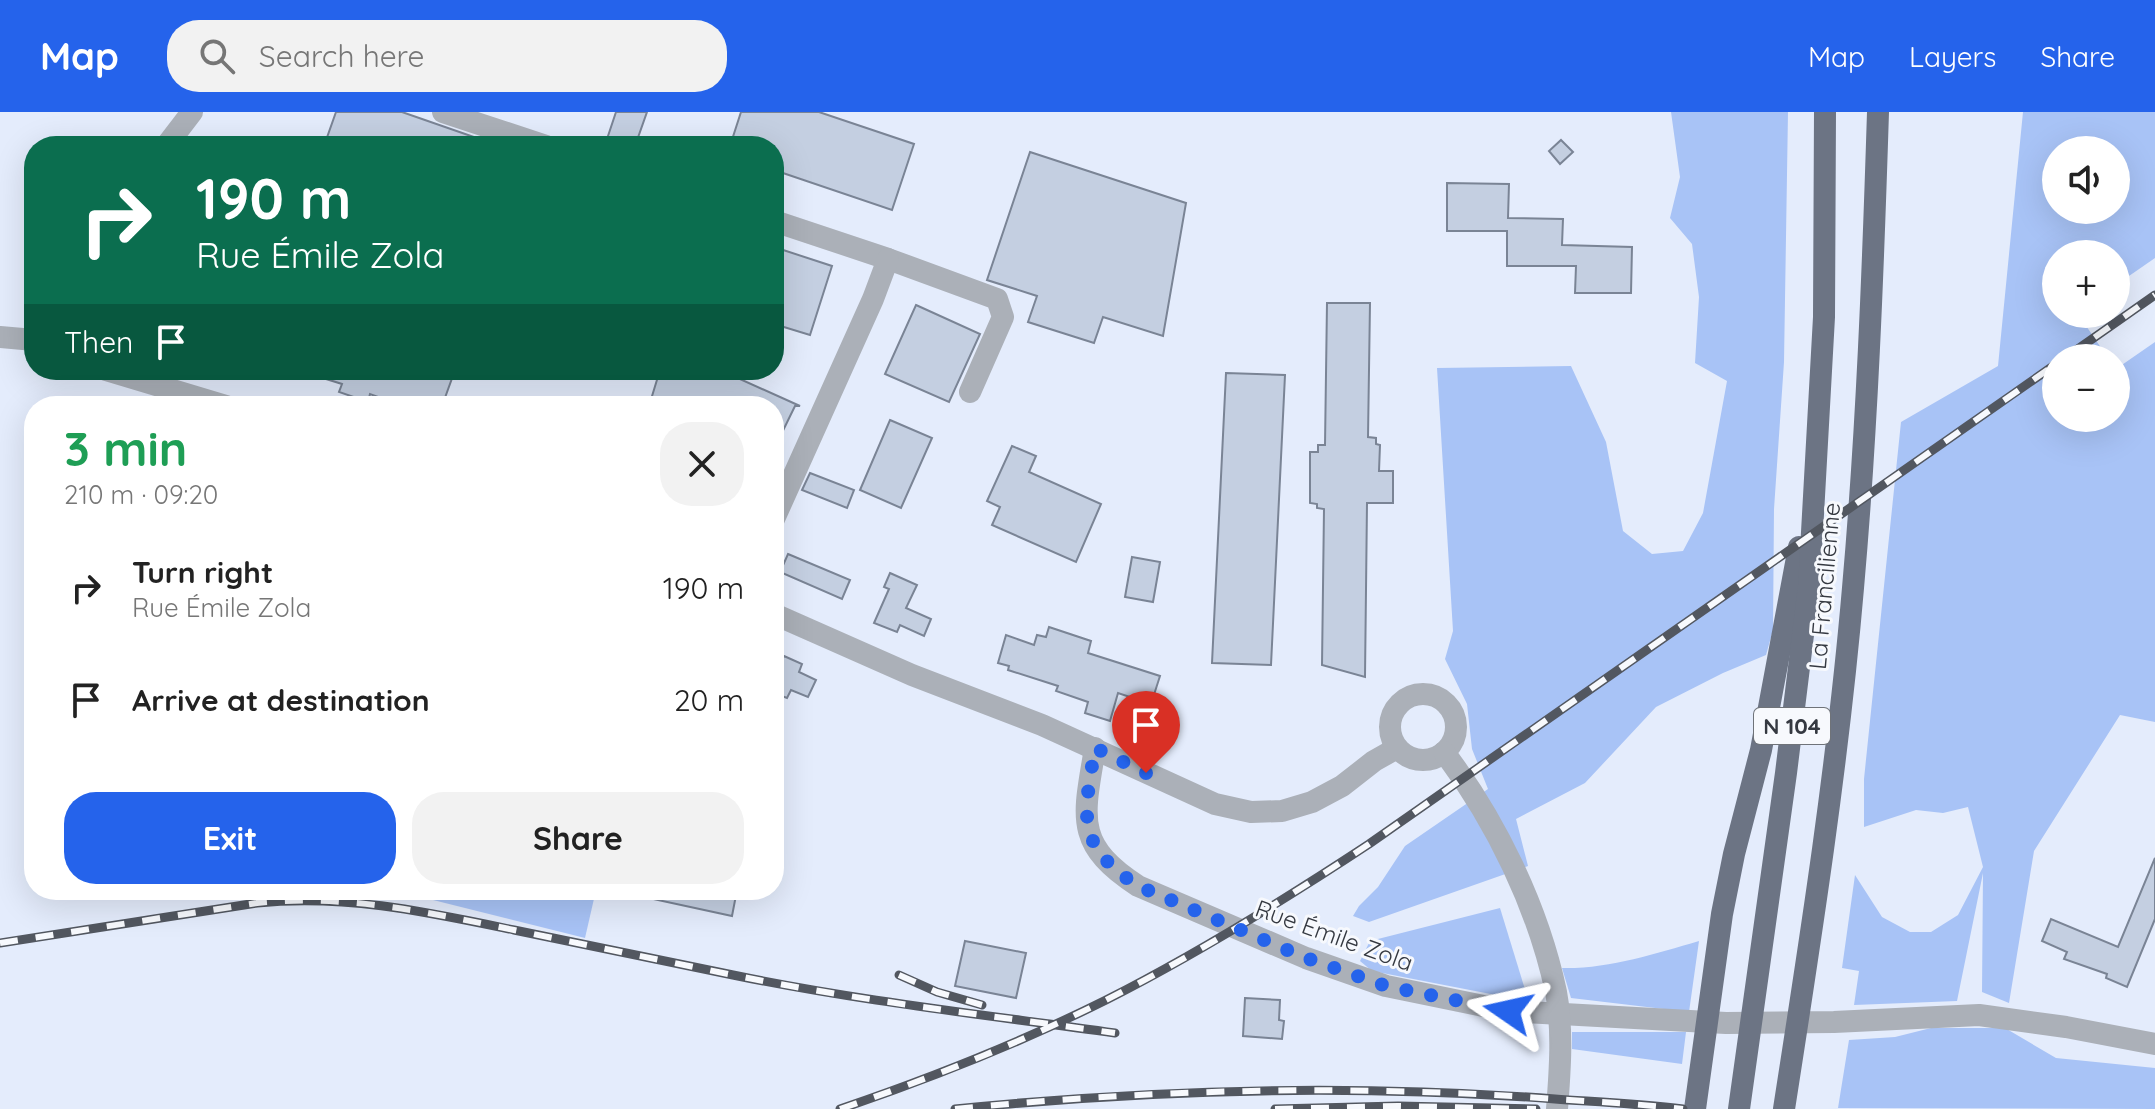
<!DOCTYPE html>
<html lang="en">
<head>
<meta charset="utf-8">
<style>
  :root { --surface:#fff; --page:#f2f2f2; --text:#222; --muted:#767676; --accent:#2563eb }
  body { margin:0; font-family:Quicksand,sans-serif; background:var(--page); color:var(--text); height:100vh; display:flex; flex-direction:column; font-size:30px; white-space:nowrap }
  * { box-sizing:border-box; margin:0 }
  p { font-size:26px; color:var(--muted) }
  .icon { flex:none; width:44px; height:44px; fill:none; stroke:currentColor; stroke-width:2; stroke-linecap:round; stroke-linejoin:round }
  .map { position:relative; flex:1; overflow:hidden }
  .details { position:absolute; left:24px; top:284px; width:760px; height:504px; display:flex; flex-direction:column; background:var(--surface); border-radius:32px; box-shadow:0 8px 32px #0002 }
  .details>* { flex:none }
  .banner { position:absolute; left:24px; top:24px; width:760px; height:244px; border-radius:32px; box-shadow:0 8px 32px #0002; background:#0b6e4f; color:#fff; overflow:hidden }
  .fabs { position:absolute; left:2042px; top:24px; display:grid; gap:16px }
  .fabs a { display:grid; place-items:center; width:88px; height:88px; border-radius:50%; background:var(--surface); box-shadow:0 8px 32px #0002; font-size:40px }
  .pin { position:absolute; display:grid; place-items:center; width:68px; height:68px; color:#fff; margin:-82px -34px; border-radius:50% 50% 50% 0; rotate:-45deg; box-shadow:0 0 8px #0007 }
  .pin .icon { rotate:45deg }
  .me { position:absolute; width:88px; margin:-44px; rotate:281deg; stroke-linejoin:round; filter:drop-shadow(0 0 6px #0008) }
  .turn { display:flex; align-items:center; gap:28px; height:168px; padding:0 40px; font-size:36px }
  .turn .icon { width:104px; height:104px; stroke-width:2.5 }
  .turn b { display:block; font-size:56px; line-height:68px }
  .then { display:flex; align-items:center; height:76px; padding:0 40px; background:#0003; gap:16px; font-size:30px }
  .round { display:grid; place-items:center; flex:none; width:84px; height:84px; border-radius:32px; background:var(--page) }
  .summary { display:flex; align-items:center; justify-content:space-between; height:136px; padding:0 40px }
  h1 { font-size:48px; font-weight:700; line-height:60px; color:#1e9e55 }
  .action { display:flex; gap:16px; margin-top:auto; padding:16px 40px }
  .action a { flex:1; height:92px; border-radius:32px; background:var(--accent); color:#fff; font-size:32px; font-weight:700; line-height:92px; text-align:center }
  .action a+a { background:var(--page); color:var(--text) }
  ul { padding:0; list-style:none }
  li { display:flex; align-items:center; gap:24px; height:112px; padding:0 40px }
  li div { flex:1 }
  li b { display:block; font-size:30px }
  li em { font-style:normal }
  header { display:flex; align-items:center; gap:48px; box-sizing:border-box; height:112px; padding:0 40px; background:var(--accent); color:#fff }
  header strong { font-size:38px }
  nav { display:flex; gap:44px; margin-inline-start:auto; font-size:28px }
  .search { width:560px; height:72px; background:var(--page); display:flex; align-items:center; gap:20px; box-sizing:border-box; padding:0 28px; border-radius:32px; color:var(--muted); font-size:30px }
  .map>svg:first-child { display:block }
  .green { fill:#a8c3f6; fill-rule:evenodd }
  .building { fill:#c4cfe1; stroke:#7a8495; stroke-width:2 }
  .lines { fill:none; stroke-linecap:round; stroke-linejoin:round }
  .minor { stroke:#abb0b8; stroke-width:22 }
  .tertiary { stroke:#abb0b8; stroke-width:22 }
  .trunk { stroke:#6c7484; stroke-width:22 }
  .rail-casing { stroke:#525760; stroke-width:9 }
  .rail { stroke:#f7f9fd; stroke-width:6; stroke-dasharray:18; stroke-linecap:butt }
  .route { stroke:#2563eb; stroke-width:14; stroke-dasharray:0 25.2 }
  .labels { text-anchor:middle; stroke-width:6; stroke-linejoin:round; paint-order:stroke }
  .shield { fill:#f7f9fd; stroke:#6f7379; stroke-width:2 }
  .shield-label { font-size:22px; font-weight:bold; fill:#353941 }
  .street-label { font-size:24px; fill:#353941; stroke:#f7f9fd }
</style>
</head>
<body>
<header>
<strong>Map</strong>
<div class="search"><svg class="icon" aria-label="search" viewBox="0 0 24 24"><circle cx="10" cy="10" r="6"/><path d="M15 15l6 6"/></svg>Search here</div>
<nav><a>Map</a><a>Layers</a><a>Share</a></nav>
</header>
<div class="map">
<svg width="2155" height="997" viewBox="0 0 2155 997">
  <rect width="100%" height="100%" fill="#e4ecfc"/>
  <g class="green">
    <path d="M 1671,0 L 1788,0 L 1784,250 L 1774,397 L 1773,518 L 1766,543 L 1723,561 L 1656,595 L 1585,671 L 1516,707 L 1528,754 L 1369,810 L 1353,804 L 1359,794 L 1378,775 L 1405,734 L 1488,677 L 1472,637 L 1467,592 L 1445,547 L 1453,519 L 1437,256 L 1571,254 L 1606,330 L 1623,419 L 1652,442 L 1683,439 L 1703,401 L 1727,269 L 1695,251 L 1699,185 L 1692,132 L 1670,106 L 1680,65 Z"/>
    <path d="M 2023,0 L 2155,0 L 2155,146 L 2116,173 L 2116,142 L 2056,142 L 2056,202 L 2078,202 L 2108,246 L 2056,246 L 2056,306 L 2116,306 L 2116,257 L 2155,230 L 2155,610 L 2120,603 L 2034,739 L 2009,891 L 1982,880 L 1983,761 L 1957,889 L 1854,893 L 1859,859 L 1842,856 L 1855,763 L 1882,805 L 1910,820 L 1931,820 L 1958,803 L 1983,755 L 1968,695 L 1943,701 L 1916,698 L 1864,715 L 1864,667 L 1901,310 L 1998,254 ZM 2116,38 L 2116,98 L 2056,98 L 2056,38 Z"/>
    <path d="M 393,778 L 596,778 L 585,826 Z"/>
    <path d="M 1500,796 L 1527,884 L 1501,884 L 1372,859 L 1360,849 L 1370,829 Z"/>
    <path d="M 1699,829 L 1689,900 L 1571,886 L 1562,856 C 1609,857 1654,842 1699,829 Z"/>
    <path d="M 1931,916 L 2005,916 L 2056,946 L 2155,956 L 2155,997 L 1838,996 L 1849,928 L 1895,925 Z"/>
    <path d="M 1572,920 L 1686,920 L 1682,952 L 1572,937 Z"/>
  </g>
  <g class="building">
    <path d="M 336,0 L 402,0 L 494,32 L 494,34 L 324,34 Z"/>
    <path d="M 616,0 L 647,0 L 635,34 L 618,34 L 606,30 Z"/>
    <path d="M 741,0 L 819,0 L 914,32 L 892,98 L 774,58 L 774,34 L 730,34 Z"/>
    <path d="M 1561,28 L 1573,40 L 1560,52 L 1549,39 Z"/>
    <path d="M 1030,40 L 1186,91 L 1163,224 L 1103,205 L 1094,231 L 1028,210 L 1037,184 L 987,168 Z"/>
    <path d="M 1447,71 L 1509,72 L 1508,106 L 1563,107 L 1562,133 L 1632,135 L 1631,181 L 1575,181 L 1576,154 L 1507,154 L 1507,119 L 1447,119 Z"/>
    <path d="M 774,135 L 832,154 L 810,223 L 774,212 Z"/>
    <path d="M 1327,191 L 1370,191 L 1368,325 L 1376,326 L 1376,332 L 1380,333 L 1379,359 L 1393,359 L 1393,391 L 1367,391 L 1365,565 L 1322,553 L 1324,397 L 1317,396 L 1317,392 L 1310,391 L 1310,340 L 1318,340 L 1318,333 L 1325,333 Z"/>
    <path d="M 916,193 L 980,222 L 949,290 L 885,262 Z"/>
    <path d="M 308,258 L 455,258 L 442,294 L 403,294 L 370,282 L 368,290 L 339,280 L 342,272 L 307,261 Z"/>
    <path d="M 660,258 L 720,258 L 800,294 L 795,294 L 774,337 L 774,294 L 649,294 Z"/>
    <path d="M 1226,261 L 1285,263 L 1271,553 L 1212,551 Z"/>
    <path d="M 890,308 L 932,326 L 901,396 L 860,378 Z"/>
    <path d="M 1012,334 L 1036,344 L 1029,360 L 1101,392 L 1076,450 L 992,413 L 1000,395 L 987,389 Z"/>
    <path d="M 810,361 L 854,378 L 847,396 L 802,378 Z"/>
    <path d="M 788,442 L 850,468 L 842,487 L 780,460 Z"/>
    <path d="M 1132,445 L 1160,450 L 1153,490 L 1125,485 Z"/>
    <path d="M 890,461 L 917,473 L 906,496 L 931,507 L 924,524 L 900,513 L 897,520 L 874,511 L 889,477 L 884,475 Z"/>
    <path d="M 1049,515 L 1091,529 L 1088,541 L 1160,564 L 1151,592 L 1118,581 L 1110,609 L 1085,601 L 1088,590 L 1056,579 L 1058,574 L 1008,558 L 1009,554 L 998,551 L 1006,523 L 1034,533 L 1037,523 L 1046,525 Z"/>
    <path d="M 784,544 L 802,552 L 799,560 L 816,568 L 808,585 L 791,578 L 787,586 L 774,581 L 774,550 L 780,552 Z"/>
    <path d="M 2155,746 L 2155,807 L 2127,875 L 2106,866 L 2107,862 L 2064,847 L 2067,840 L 2042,829 L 2051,807 L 2118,835 Z"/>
    <path d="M 645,778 L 737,778 L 732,804 L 644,785 Z"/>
    <path d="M 965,829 L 1026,841 L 1016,886 L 955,874 Z"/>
    <path d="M 1245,886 L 1280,888 L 1279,908 L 1284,909 L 1282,927 L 1243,924 Z"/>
  </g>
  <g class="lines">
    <g class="minor">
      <path d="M 443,0 L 546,34"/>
      <path d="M 166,34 L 192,0"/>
      <path d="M 774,109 L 888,147 L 997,187 L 1003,205 L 970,280"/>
      <path d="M 774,407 L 873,187 L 888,147"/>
      <path d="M 1095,636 C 1084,704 1073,732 1138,774 L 1306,846 L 1386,874 L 1508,899 L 1726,911 L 1834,910 L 1979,903 L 2066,915 L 2155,932"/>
    </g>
    <g class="tertiary">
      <path d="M 0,225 L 34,228"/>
      <path d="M 106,258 L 226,294"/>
      <path d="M 774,502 L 912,563 L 1042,613 L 1215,692 L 1251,700 L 1282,699 L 1312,690 L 1342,674 L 1374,649 L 1397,636"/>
      <circle cx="1423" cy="615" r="33"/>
      <path d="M 1444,640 C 1496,709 1538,795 1556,880 C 1563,917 1560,959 1557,997"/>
    </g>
    <g class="trunk">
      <path d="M 1695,997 L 1722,802 L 1734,742 L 1761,638 L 1799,435"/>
      <path d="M 1739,997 L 1786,661 L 1809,474 L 1824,205 L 1825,0"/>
      <path d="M 1784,997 C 1811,824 1838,651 1853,476 C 1867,318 1873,159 1878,0"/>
    </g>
    <defs>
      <g id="rail">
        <path d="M 2065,246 L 2155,183"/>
        <path d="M 0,831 L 257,791 C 345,782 427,800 514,818 C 587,833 660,848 733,863 C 859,889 987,903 1115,921"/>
        <path d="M 899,863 L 937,880 L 982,893"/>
        <path d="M 840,997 C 931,966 1020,931 1106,888 C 1197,842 1284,788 1369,732 L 2056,252"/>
        <path d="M 955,997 C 1155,977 1355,972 1555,987 C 1598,990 1641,992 1683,997"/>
        <path d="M 1275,997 L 1398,994 L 1536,997"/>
      </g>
    </defs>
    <use href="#rail" class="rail-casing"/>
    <use href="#rail" class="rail"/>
  </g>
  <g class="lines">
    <path class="route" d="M 1146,661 L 1095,636 C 1084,704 1074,732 1138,774 L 1306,846 L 1386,874 L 1508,899"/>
  </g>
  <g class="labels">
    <rect class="shield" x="1754" y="596" width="76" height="36" rx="6"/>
    <g class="shield-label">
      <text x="1792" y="622">N 104</text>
    </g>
    <g class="street-label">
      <text transform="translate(1825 474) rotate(-85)" y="8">La Francilienne</text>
      <text transform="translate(1334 824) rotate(20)" y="8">Rue Émile Zola</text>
    </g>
  </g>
</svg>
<div class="fabs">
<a><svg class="icon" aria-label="sound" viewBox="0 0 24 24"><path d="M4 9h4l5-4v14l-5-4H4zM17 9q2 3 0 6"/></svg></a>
<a>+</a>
<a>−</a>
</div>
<div class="pin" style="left:1146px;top:661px;background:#d93025"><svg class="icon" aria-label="arrive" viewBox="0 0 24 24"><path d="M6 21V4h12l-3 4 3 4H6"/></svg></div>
<svg class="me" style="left:1508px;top:899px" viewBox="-20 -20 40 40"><path d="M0-17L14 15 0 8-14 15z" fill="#2563eb" stroke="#fff" stroke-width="4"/></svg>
<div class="banner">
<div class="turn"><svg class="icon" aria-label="right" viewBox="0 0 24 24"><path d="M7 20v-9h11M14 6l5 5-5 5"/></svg><div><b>190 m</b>Rue Émile Zola</div></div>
<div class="then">Then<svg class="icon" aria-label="arrive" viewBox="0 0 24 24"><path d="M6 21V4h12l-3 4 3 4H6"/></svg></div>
</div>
<section class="details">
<div class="summary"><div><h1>3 min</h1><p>210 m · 09:20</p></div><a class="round"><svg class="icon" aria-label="close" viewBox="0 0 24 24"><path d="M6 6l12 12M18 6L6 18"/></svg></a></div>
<ul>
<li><svg class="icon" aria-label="right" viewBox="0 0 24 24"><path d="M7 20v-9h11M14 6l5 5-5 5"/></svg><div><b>Turn right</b><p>Rue Émile Zola</p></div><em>190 m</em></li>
<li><svg class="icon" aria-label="arrive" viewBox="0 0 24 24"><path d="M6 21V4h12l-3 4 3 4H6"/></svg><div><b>Arrive at destination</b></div><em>20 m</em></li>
</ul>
<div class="action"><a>Exit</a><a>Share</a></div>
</section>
</div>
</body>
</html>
